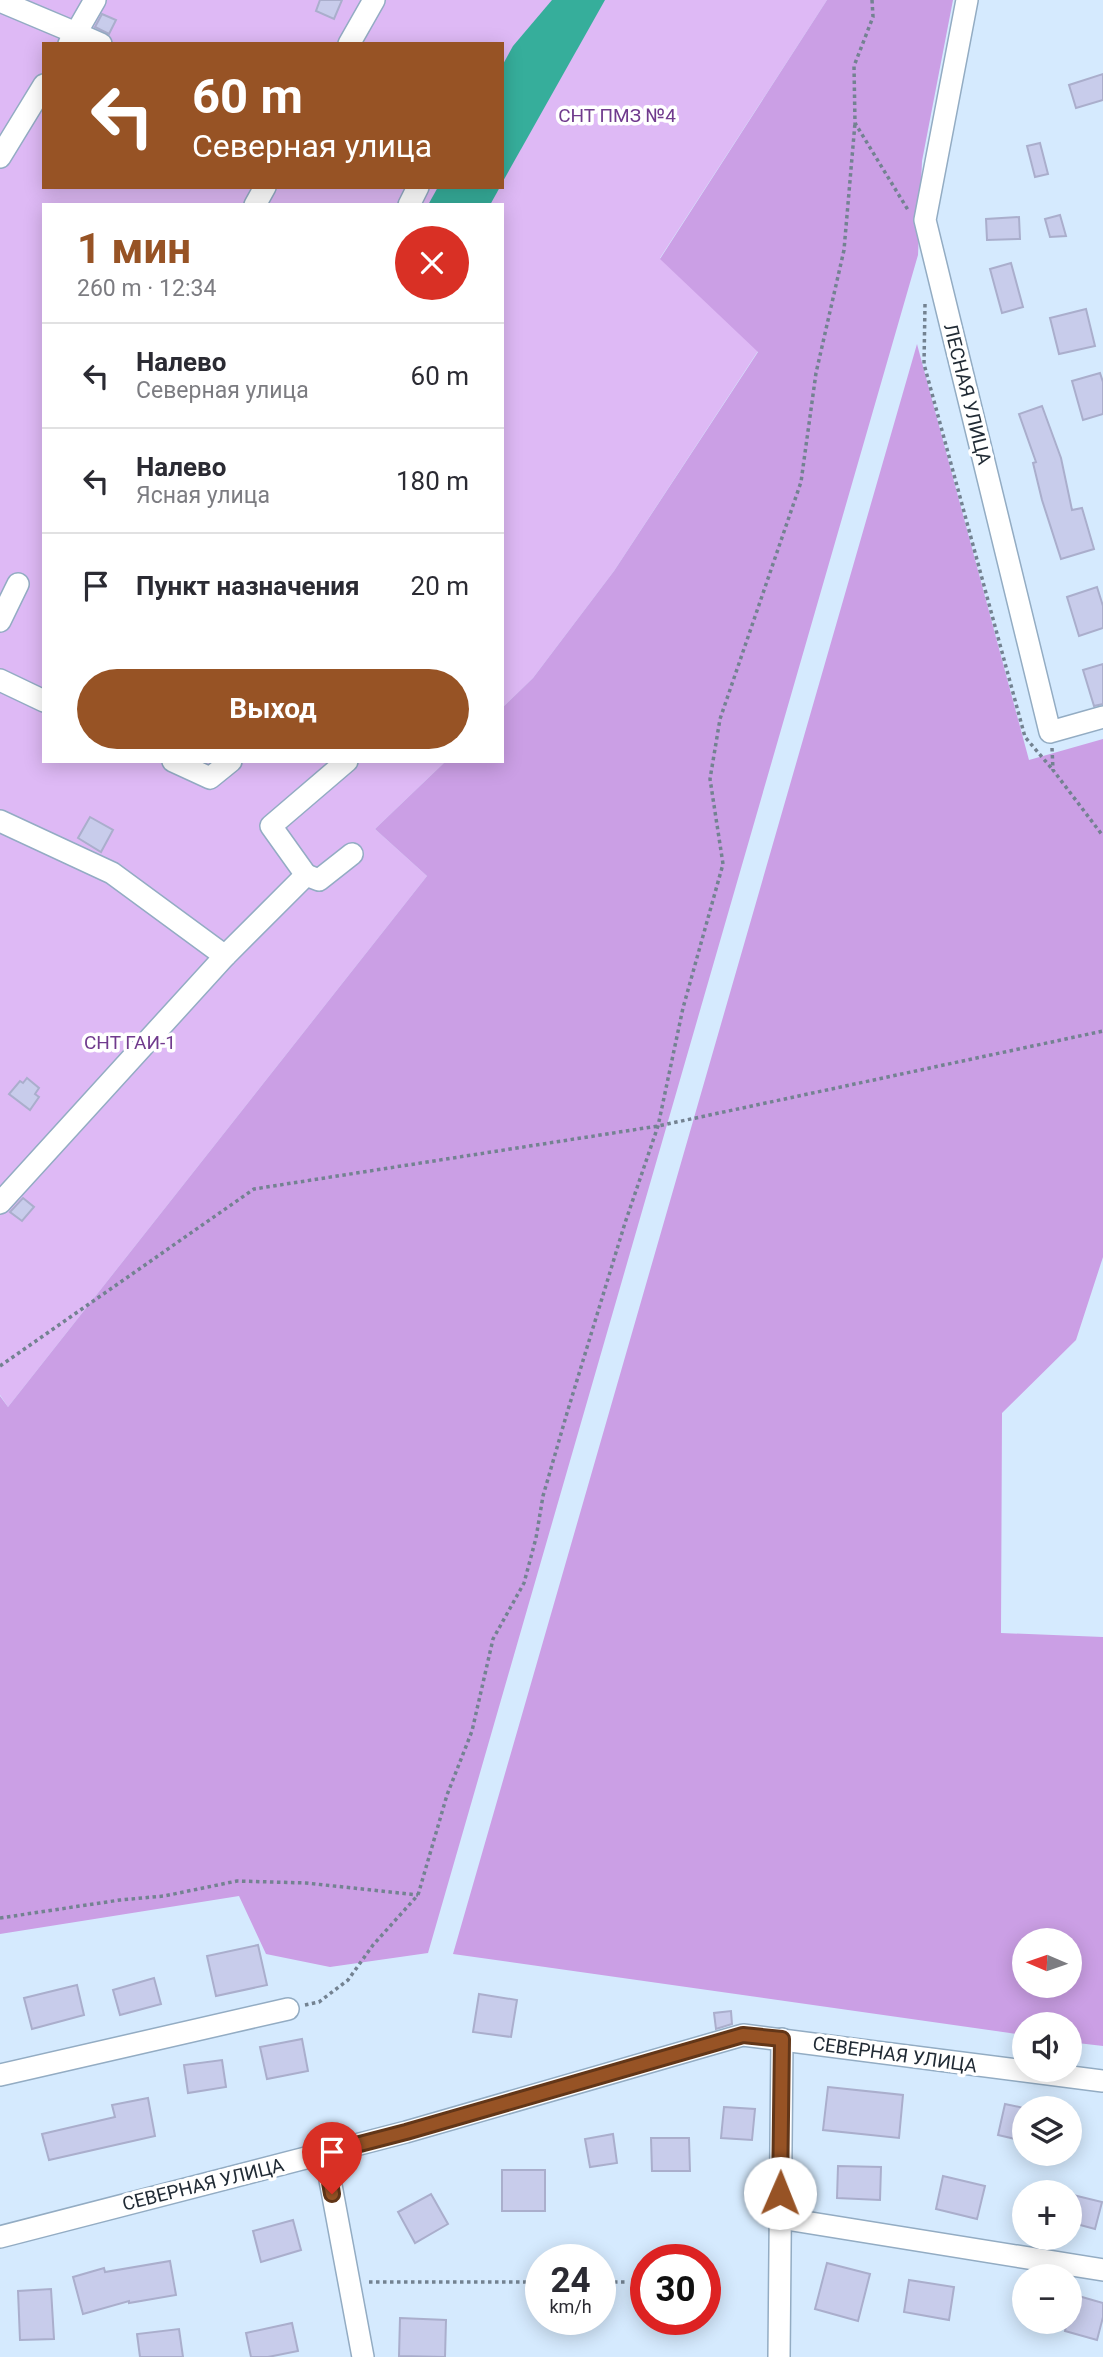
<!DOCTYPE html>
<html lang="ru">
<head>
<meta charset="utf-8">
<style>
  :root { --surface:#fff; --page:#f7f7f7; --text:#2b2b33; --muted:#7c7c81; --line:#e1e1e2; --accent:#975325 }
  body { margin:0; font-family:Roboto,sans-serif; background:var(--page); color:var(--text); height:100vh; display:flex; flex-direction:column; font-size:26px; white-space:nowrap }
  * { box-sizing:border-box; margin:0 }
  p { font-size:23px; color:var(--muted) }
  .icon { flex:none; width:38px; height:38px; fill:none; stroke:currentColor; stroke-width:2; stroke-linecap:round; stroke-linejoin:round }
  .map { position:relative; flex:1; overflow:hidden }
  .details { position:absolute; left:42px; top:203px; width:462px; height:560px; display:flex; flex-direction:column; background:var(--surface); border-radius:0px; box-shadow:0 4px 18px #0003 }
  .details>* { flex:none }
  .hud { position:absolute; left:42px; top:42px; width:462px; height:147px; border-radius:0px; box-shadow:0 4px 18px #0003; background:#975325; color:#fff; overflow:hidden }
  .needle { width:46px; rotate:272deg }
  .fabs { position:absolute; left:1012px; top:1928px; display:grid; gap:14px }
  .fabs a { display:grid; place-items:center; width:70px; height:70px; border-radius:50%; background:var(--surface); box-shadow:0 4px 18px #0003; font-size:35px }
  .speed { position:absolute; left:525px; top:2244px; display:flex; gap:14px; font-size:35px; font-weight:700; text-align:center }
  .speed>* { display:grid; place-content:center; width:91px; height:91px; border-radius:50%; background:var(--surface); box-shadow:0 4px 18px #0003; line-height:1 }
  .speed small { font-size:18px; font-weight:400 }
  .speed .limit { border:10px solid #d22; background:#fff; color:#111 }
  .pin { position:absolute; display:grid; place-items:center; width:60px; height:60px; color:#fff; margin:-72px -30px; border-radius:50% 50% 50% 0; rotate:-45deg; box-shadow:0 0 7px #0007 }
  .pin .icon { rotate:45deg }
  .me { position:absolute; width:77px; margin:-38px; rotate:1deg; stroke-linejoin:round; filter:drop-shadow(0 0 5px #0008) }
  .turn { display:flex; align-items:center; gap:24px; height:147px; padding:0 35px; font-size:32px }
  .turn .icon { width:91px; height:91px; stroke-width:2.5 }
  .turn b { display:block; font-size:49px; line-height:60px }
  .round { display:grid; place-items:center; flex:none; width:74px; height:74px; border-radius:37px; background:var(--page) }
  .summary { display:flex; align-items:center; justify-content:space-between; height:119px; padding:0 35px }
  h1 { font-size:42px; font-weight:700; line-height:52px; color:var(--accent) }
  .cta { display:flex; gap:14px; margin-top:auto; padding:14px 35px }
  .cta a { flex:1; height:80px; border-radius:42px; background:var(--accent); color:#fff; font-size:28px; font-weight:700; line-height:80px; text-align:center }
  ul { padding:0; list-style:none }
  li { display:flex; align-items:center; gap:21px; height:105px; padding:0 35px; border-top:2px solid var(--line) }
  li div { flex:1 }
  li b { display:block; font-size:26px }
  li em { font-style:normal }
  .map>svg:first-child { display:block }
  .green { fill:#deb9f5; fill-rule:evenodd }
  .forest { fill:#cb9fe5; fill-rule:evenodd }
  .water { fill:#36ae9b }
  .building { fill:#c8cceb; stroke:#aaaecc; stroke-width:2 }
  .lines { fill:none; stroke-linecap:round; stroke-linejoin:round }
  .minor-casing { stroke:#93acc3; stroke-width:24 }
  .path { stroke:#738291; stroke-width:3.5; stroke-dasharray:3.5 3.5; stroke-linecap:butt }
  .minor { stroke:#fff; stroke-width:21 }
  .route-casing { stroke:#623618; stroke-width:18 }
  .route { stroke:#975325; stroke-width:12 }
  .labels { text-anchor:middle; stroke-width:7; stroke-linejoin:round; paint-order:stroke }
  .park-label { font-size:19px; fill:#703a8d; stroke:#fff }
  .street-label { font-size:19px; fill:#212b35; stroke:#fff }
</style>
</head>
<body>
<div class="map">
<svg width="1103" height="2357" viewBox="0 0 1103 2357">
  <rect width="100%" height="100%" fill="#d5eafe"/>
  <path class="green" d="M 0,0 L 827,0 L 660,258 L 758,351 L 614,571 L 533,678 L 502,708 L 502,205 L 44,205 L 44,761 L 446,761 L 375,829 L 427,876 L 8,1407 L 0,1395 ZM 44,44 L 502,44 L 502,187 L 44,187 Z"/>
  <g class="forest">
    <path d="M 827,0 L 953,0 L 922,161 L 918,255 L 428,1953 L 330,1967 L 266,1954 L 239,1896 L 0,1934 L 0,1396 L 8,1407 L 427,876 L 375,829 L 446,761 L 502,761 L 502,708 L 533,678 L 614,571 L 758,352 L 660,259 Z"/>
    <path d="M 917,344 L 1029,760 L 1103,739 L 1103,1257 L 1076,1340 L 1002,1413 L 1001,1633 L 1103,1637 L 1103,2046 L 1069,2042 L 1069,2025 L 1024,2025 L 1024,2035 L 453,1954 ZM 1024,1941 L 1069,1941 L 1069,1986 L 1024,1986 Z"/>
  </g>
  <g class="water">
    <path d="M 552,0 L 605,0 L 502,183 L 502,66 L 513,46 Z"/>
    <path d="M 438,187 L 500,187 L 490,205 L 428,205 Z"/>
  </g>
  <g class="building">
    <path d="M 320,0 L 342,0 L 334,19 L 316,11 Z"/>
    <path d="M 102,14 L 116,20 L 109,34 L 95,27 Z"/>
    <path d="M 1103,74 L 1103,100 L 1076,108 L 1069,85 Z"/>
    <path d="M 1040,143 L 1048,174 L 1035,177 L 1027,146 Z"/>
    <path d="M 1060,215 L 1066,236 L 1050,237 L 1045,219 Z"/>
    <path d="M 1019,217 L 1020,239 L 987,240 L 986,219 Z"/>
    <path d="M 1011,263 L 1023,307 L 1002,313 L 990,269 Z"/>
    <path d="M 1086,309 L 1095,346 L 1059,354 L 1050,318 Z"/>
    <path d="M 1100,373 L 1103,382 L 1103,414 L 1083,420 L 1072,381 Z"/>
    <path d="M 1042,406 L 1061,458 L 1072,510 L 1082,508 L 1094,549 L 1061,559 L 1042,500 L 1033,463 L 1036,462 L 1019,414 Z"/>
    <path d="M 1097,587 L 1103,606 L 1103,628 L 1079,636 L 1067,597 Z"/>
    <path d="M 1103,664 L 1103,704 L 1094,706 L 1083,670 Z"/>
    <path d="M 90,817 L 113,830 L 101,852 L 78,838 Z"/>
    <path d="M 27,1078 L 39,1088 L 35,1094 L 39,1097 L 30,1110 L 9,1094 L 20,1081 L 23,1083 Z"/>
    <path d="M 23,1198 L 34,1207 L 22,1221 L 10,1212 Z"/>
    <path d="M 258,1945 L 267,1985 L 216,1996 L 207,1956 Z"/>
    <path d="M 154,1978 L 161,2004 L 120,2015 L 113,1990 Z"/>
    <path d="M 77,1985 L 84,2015 L 32,2029 L 24,1998 Z"/>
    <path d="M 479,1994 L 517,2000 L 511,2037 L 473,2032 Z"/>
    <path d="M 731,2011 L 732,2024 L 716,2029 L 714,2013 Z"/>
    <path d="M 302,2039 L 308,2071 L 267,2079 L 260,2047 Z"/>
    <path d="M 222,2060 L 226,2087 L 188,2093 L 184,2065 Z"/>
    <path d="M 828,2087 L 903,2095 L 899,2138 L 823,2130 Z"/>
    <path d="M 148,2098 L 155,2136 L 49,2160 L 42,2134 L 115,2117 L 112,2105 Z"/>
    <path d="M 1005,2104 L 1024,2108 L 1024,2141 L 998,2135 Z"/>
    <path d="M 724,2107 L 755,2109 L 752,2140 L 721,2138 Z"/>
    <path d="M 613,2134 L 617,2163 L 590,2167 L 585,2139 Z"/>
    <path d="M 651,2138 L 689,2138 L 690,2171 L 652,2171 Z"/>
    <path d="M 838,2166 L 881,2167 L 880,2200 L 837,2198 Z"/>
    <rect x="502" y="2170" width="43" height="41"/>
    <path d="M 943,2176 L 985,2186 L 977,2219 L 936,2209 Z"/>
    <path d="M 431,2194 L 448,2224 L 415,2243 L 398,2212 Z"/>
    <path d="M 1069,2194 L 1102,2202 L 1095,2229 L 1069,2222 Z"/>
    <path d="M 293,2220 L 301,2250 L 261,2262 L 253,2231 Z"/>
    <path d="M 170,2261 L 176,2295 L 129,2303 L 129,2301 L 83,2314 L 73,2277 L 104,2268 L 105,2272 Z"/>
    <path d="M 827,2263 L 870,2274 L 858,2321 L 815,2309 Z"/>
    <path d="M 909,2280 L 954,2287 L 949,2320 L 904,2312 Z"/>
    <path d="M 51,2289 L 54,2339 L 20,2340 L 18,2291 Z"/>
    <path d="M 1075,2295 L 1103,2303 L 1103,2317 L 1097,2340 L 1065,2331 L 1067,2322 L 1069,2322 Z"/>
    <path d="M 400,2318 L 446,2320 L 445,2357 L 399,2356 Z"/>
    <path d="M 292,2323 L 298,2351 L 268,2357 L 251,2357 L 246,2333 Z"/>
    <path d="M 179,2329 L 183,2357 L 140,2357 L 137,2334 Z"/>
  </g>
  <g class="lines">
    <defs>
      <g id="minor">
        <path d="M 967,0 L 925,220 L 1050,732 L 1103,717"/>
        <path d="M 0,1 L 76,33 L 95,0"/>
        <path d="M 69,44 L 76,33 L 101,44"/>
        <path d="M 349,44 L 374,0"/>
        <path d="M 0,157 L 44,85"/>
        <path d="M 255,205 L 265,187"/>
        <path d="M 409,205 L 418,187"/>
        <path d="M 0,621 L 18,584"/>
        <path d="M 0,680 L 44,701"/>
        <path d="M 173,761 L 210,778 L 231,761"/>
        <path d="M 0,821 L 112,873 L 225,956"/>
        <path d="M 306,875 L 271,826 L 347,761"/>
        <path d="M 0,1203 L 225,956 L 306,875 L 319,880 L 352,854"/>
        <path d="M 0,2075 L 288,2009"/>
        <path d="M 325,2153 L 363,2357"/>
        <path d="M 780,2218 L 1103,2270"/>
        <path d="M 0,2237 L 406,2132 L 743,2035 L 1103,2081"/>
        <path d="M 779,2357 L 782,2039"/>
      </g>
    </defs>
    <use href="#minor" class="minor-casing"/>
    <g class="path">
      <path d="M 872,0 L 873,17 L 854,66 L 855,123 L 908,210"/>
      <path d="M 925,304 L 924,364 L 1025,737 L 1053,770"/>
      <path d="M 1052,748 L 1053,770 L 1103,836"/>
      <path d="M 0,1366 L 254,1189 L 658,1126 L 1103,1031"/>
      <path d="M 0,1918 L 120,1900 L 164,1896 L 237,1881 L 306,1883 L 418,1895"/>
      <path d="M 305,2005 L 319,2002 L 348,1980 L 373,1945 L 418,1895 L 447,1795 L 472,1731 L 493,1639 L 524,1583 L 536,1538 L 543,1496 L 567,1413 L 625,1223 L 658,1126 L 683,1008 L 723,864 L 710,779 L 720,719 L 801,482 L 816,373 L 844,250 L 855,123"/>
      <path d="M 369,2282 L 541,2282"/>
      <path d="M 600,2282 L 626,2282"/>
    </g>
    <use href="#minor" class="minor"/>
  </g>
  <g class="lines">
    <defs>
      <path id="route" d="M 332,2194 L 325,2153 L 406,2132 L 743,2035 L 782,2039 L 780,2193"/>
    </defs>
    <use href="#route" class="route-casing"/>
    <use href="#route" class="route"/>
  </g>
  <g class="labels">
    <g class="park-label">
      <text x="617" y="122">СНТ ПМЗ №4</text>
      <text x="130" y="1049">СНТ ГАИ-1</text>
    </g>
    <g class="street-label">
      <text transform="translate(968 394) rotate(76)" y="7">ЛЕСНАЯ УЛИЦА</text>
      <text transform="translate(895 2054) rotate(8)" y="7">СЕВЕРНАЯ УЛИЦА</text>
      <text transform="translate(203 2184) rotate(-14)" y="7">СЕВЕРНАЯ УЛИЦА</text>
    </g>
  </g>
</svg>
<div class="fabs">
<a><svg class="needle" viewBox="-14 -14 28 28"><path d="M0-13l5 13h-10z" fill="#e53935"/><path d="M0 13l5-13h-10z" fill="#7c7c81"/></svg></a>
<a><svg class="icon" aria-label="sound" viewBox="0 0 24 24"><path d="M4 9h4l5-4v14l-5-4H4zM17 9q2 3 0 6"/></svg></a>
<a><svg class="icon" aria-label="layers" viewBox="0 0 24 24"><path d="M12 4l9 5-9 5-9-5zM3 14l9 5 9-5"/></svg></a>
<a>+</a>
<a>−</a>
</div>
<div class="speed"><div>24<small>km/h</small></div><div class="limit">30</div></div>
<div class="pin" style="left:332px;top:2194px;background:#d93025"><svg class="icon" aria-label="arrive" viewBox="0 0 24 24"><path d="M6 21V4h12l-3 4 3 4H6"/></svg></div>
<svg class="me" style="left:780px;top:2193px" viewBox="-20 -20 40 40"><circle r="19" fill="#fff"/><path d="M0-13L10 11 0 6-10 11z" fill="#975325"/></svg>
<div class="hud">
<div class="turn"><svg class="icon" aria-label="left" viewBox="0 0 24 24"><path d="M17 20v-9H6M10 6l-5 5 5 5"/></svg><div><b>60 m</b>Северная улица</div></div>
</div>
<section class="details">
<div class="summary"><div><h1>1 мин</h1><p>260 m · 12:34</p></div><a class="round" style="background:#d93025;color:#fff"><svg class="icon" aria-label="close" viewBox="0 0 24 24"><path d="M6 6l12 12M18 6L6 18"/></svg></a></div>
<ul>
<li><svg class="icon" aria-label="left" viewBox="0 0 24 24"><path d="M17 20v-9H6M10 6l-5 5 5 5"/></svg><div><b>Налево</b><p>Северная улица</p></div><em>60 m</em></li>
<li><svg class="icon" aria-label="left" viewBox="0 0 24 24"><path d="M17 20v-9H6M10 6l-5 5 5 5"/></svg><div><b>Налево</b><p>Ясная улица</p></div><em>180 m</em></li>
<li><svg class="icon" aria-label="arrive" viewBox="0 0 24 24"><path d="M6 21V4h12l-3 4 3 4H6"/></svg><div><b>Пункт назначения</b></div><em>20 m</em></li>
</ul>
<div class="cta"><a>Выход</a></div>
</section>
</div>
</body>
</html>
